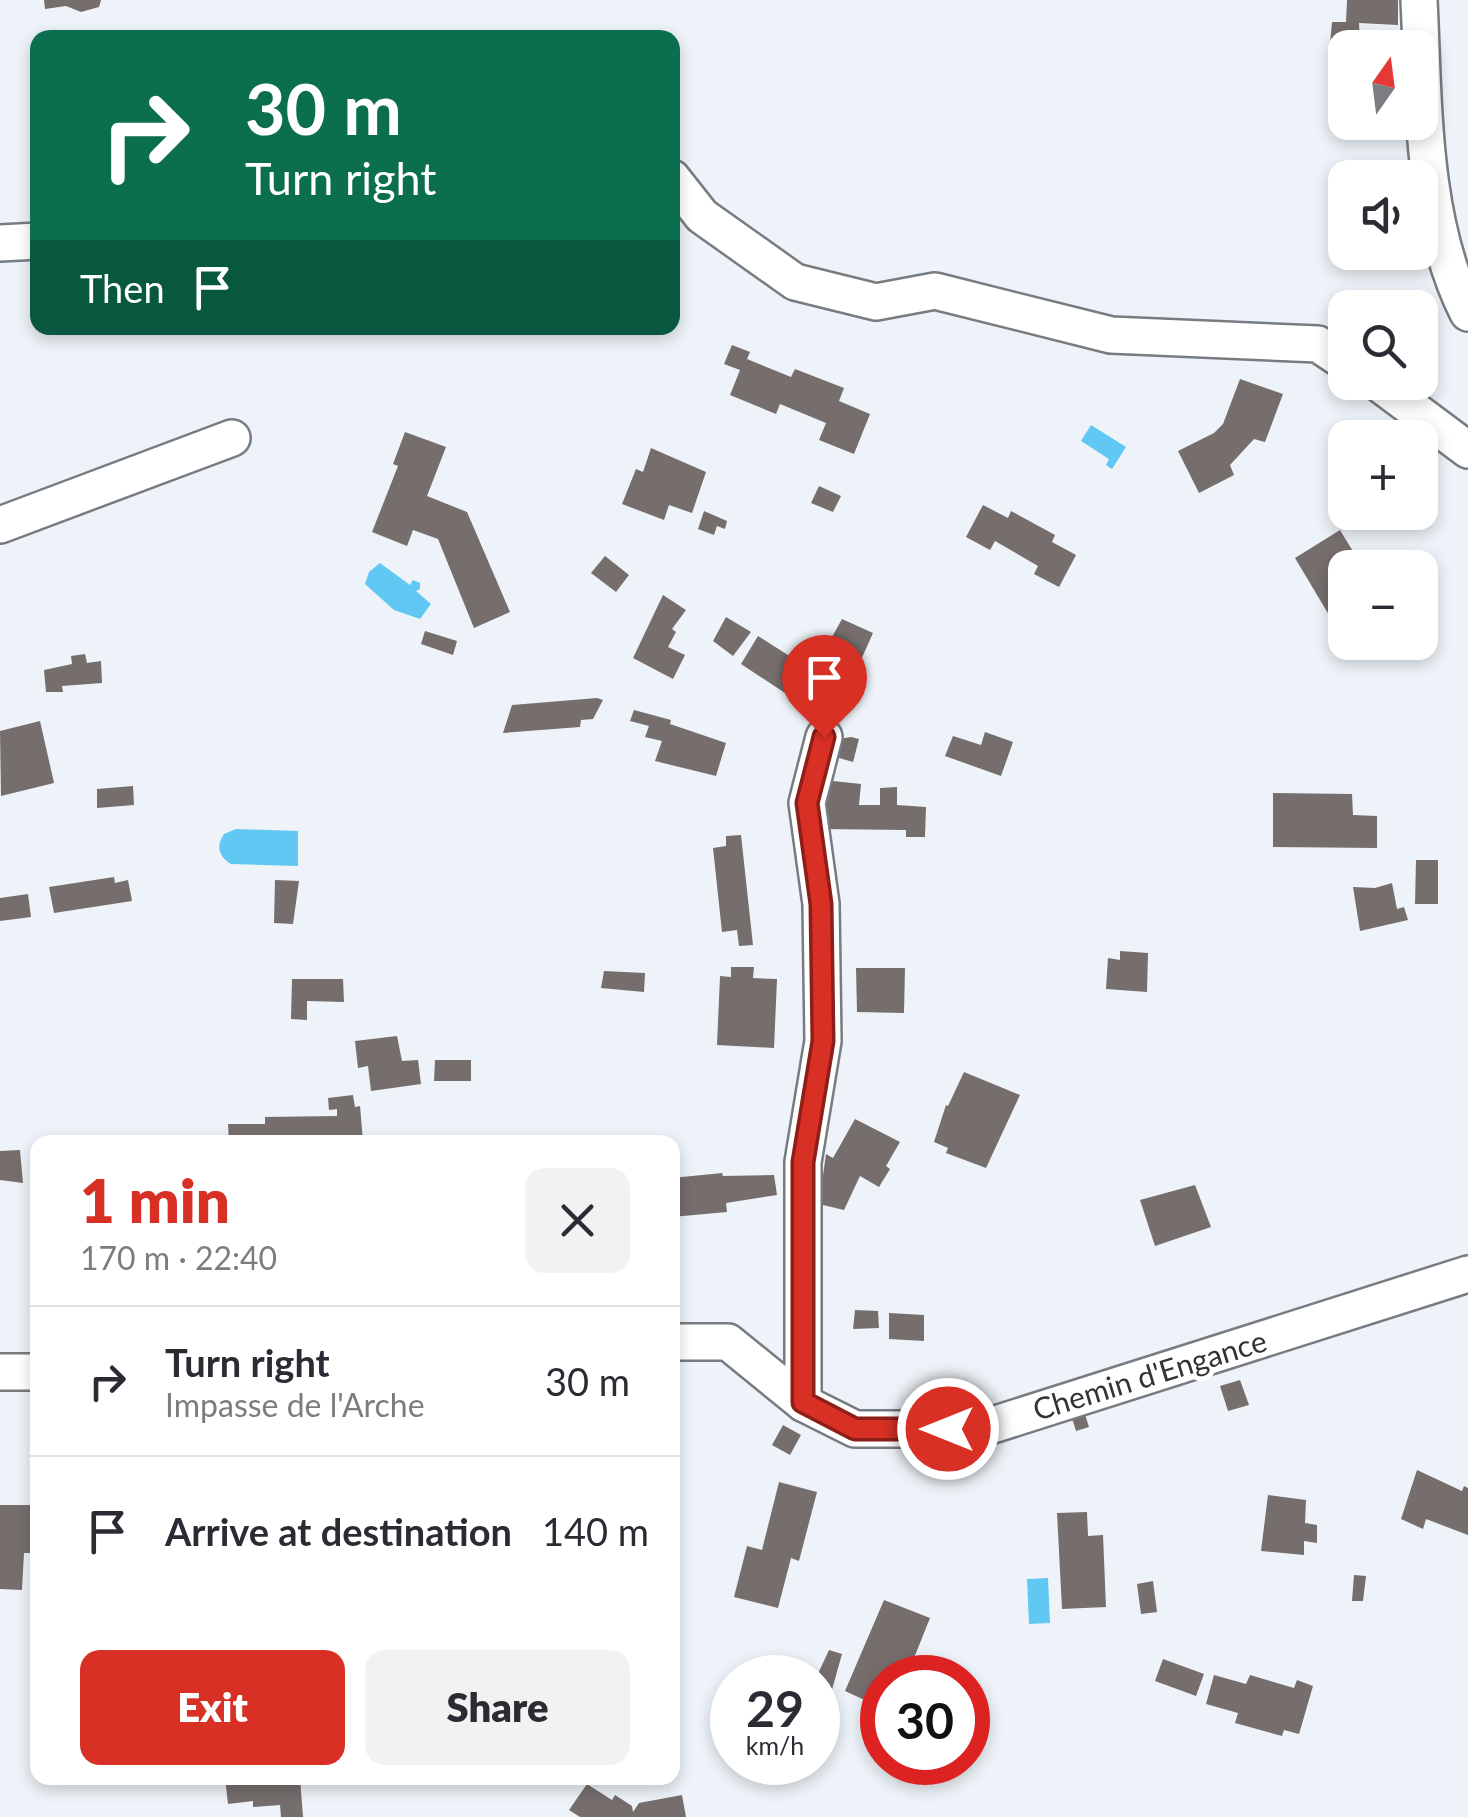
<!DOCTYPE html>
<html lang="en">
<head>
<meta charset="utf-8">
<style>
  :root { --surface:#fff; --page:#f2f2f3; --text:#2b2b33; --muted:#7c7c81; --line:#e1e1e2; --accent:#d93025 }
  body { margin:0; font-family:Lato,sans-serif; background:var(--page); color:var(--text); height:100vh; display:flex; flex-direction:column; font-size:38px; white-space:nowrap }
  * { box-sizing:border-box; margin:0 }
  p { font-size:32px; color:var(--muted) }
  .icon { flex:none; width:55px; height:55px; fill:none; stroke:currentColor; stroke-width:2; stroke-linecap:round; stroke-linejoin:round }
  .map { position:relative; flex:1; overflow:hidden }
  .sheet { position:absolute; left:30px; top:1135px; width:650px; height:650px; display:flex; flex-direction:column; background:var(--surface); border-radius:20px; box-shadow:0 5px 15px #0003 }
  .sheet>* { flex:none }
  .hud { position:absolute; left:30px; top:30px; width:650px; height:305px; border-radius:20px; box-shadow:0 5px 15px #0003; background:#0b6e4f; color:#fff; overflow:hidden }
  .needle { width:65px; rotate:14deg }
  .fabs { position:absolute; left:1328px; top:30px; display:grid; gap:20px }
  .fabs a { display:grid; place-items:center; width:110px; height:110px; border-radius:20px; background:var(--surface); box-shadow:0 5px 15px #0003; font-size:50px }
  .speed { position:absolute; left:710px; top:1655px; display:flex; gap:20px; font-size:50px; font-weight:700; text-align:center }
  .speed>* { display:grid; place-content:center; width:130px; height:130px; border-radius:50%; background:var(--surface); box-shadow:0 5px 15px #0003; line-height:1 }
  .speed small { font-size:25px; font-weight:400 }
  .speed .limit { border:15px solid #d22; background:#fff; color:#111 }
  .pin { position:absolute; display:grid; place-items:center; width:85px; height:85px; color:#fff; margin:-102px -42px; border-radius:50% 50% 50% 0; rotate:-45deg; box-shadow:0 0 10px #0007 }
  .pin .icon { rotate:45deg }
  .me { position:absolute; width:110px; margin:-55px; rotate:270deg; stroke-linejoin:round; filter:drop-shadow(0 0 8px #0008) }
  .turn { display:flex; align-items:center; gap:35px; height:210px; padding:0 50px; font-size:45px }
  .turn .icon { width:130px; height:130px; stroke-width:2.5 }
  .turn b { display:block; font-size:70px; line-height:85px }
  .then { display:flex; align-items:center; height:95px; padding:0 50px; background:#0003; gap:20px; font-size:38px }
  .round { display:grid; place-items:center; flex:none; width:105px; height:105px; border-radius:20px; background:var(--page) }
  .overview { display:flex; align-items:center; justify-content:space-between; height:170px; padding:0 50px }
  h1 { font-size:60px; font-weight:800; line-height:75px; color:var(--accent) }
  .primary-button { display:flex; gap:20px; margin-top:auto; padding:20px 50px }
  .primary-button a { flex:1; height:115px; border-radius:20px; background:var(--accent); color:#fff; font-size:40px; font-weight:800; line-height:115px; text-align:center }
  .primary-button a+a { background:var(--page); color:var(--text) }
  ul { padding:0; list-style:none }
  li { display:flex; align-items:center; gap:30px; height:150px; padding:0 50px; border-top:2px solid var(--line) }
  li div { flex:1 }
  li b { display:block; font-size:38px }
  li em { font-style:normal }
  .map>svg:first-child { display:block }
  .water { fill:#60c8f2 }
  .building { fill:#756e6d }
  .lines { fill:none; stroke-linecap:round; stroke-linejoin:round }
  .minor-casing { stroke:#777c81; stroke-width:40 }
  .minor { stroke:#fff; stroke-width:35 }
  .route-casing { stroke:#8d1f18; stroke-width:25 }
  .route { stroke:#d93025; stroke-width:18 }
  .labels { text-anchor:middle; stroke-width:10; stroke-linejoin:round; paint-order:stroke }
  .street-label { font-size:30px; fill:#313335; stroke:#fff }
</style>
</head>
<body>
<div class="map">
<svg width="1468" height="1817" viewBox="0 0 1468 1817">
  <rect width="100%" height="100%" fill="#edf3f8"/>
  <g class="water">
    <path d="M 1091,425 L 1126,447 L 1112,469 L 1106,465 L 1109,459 L 1081,441 Z"/>
    <path d="M 380,563 L 410,585 L 413,580 L 420,583 L 420,589 L 416,591 L 431,604 L 420,619 L 394,610 L 365,584 L 369,572 Z"/>
    <path d="M 236,829 L 298,831 L 298,866 L 231,864 C 218,856 216,846 224,834 Z"/>
    <path d="M 1048,1578 L 1050,1623 L 1029,1624 L 1027,1579 Z"/>
  </g>
  <g class="building">
    <path d="M 44,0 L 101,0 L 99,7 L 81,12 L 66,6 L 45,9 Z"/>
    <path d="M 1347,0 L 1398,0 L 1398,25 L 1359,23 L 1360,45 L 1330,44 L 1332,22 L 1346,22 Z"/>
    <path d="M 732,345 L 750,352 L 747,359 L 791,377 L 795,369 L 844,388 L 839,401 L 870,414 L 854,454 L 819,440 L 826,423 L 780,404 L 776,414 L 730,395 L 740,370 L 724,364 Z"/>
    <path d="M 1240,379 L 1283,394 L 1265,442 L 1254,439 L 1230,465 L 1234,475 L 1199,493 L 1178,451 L 1214,433 L 1223,424 Z"/>
    <path d="M 405,432 L 446,447 L 427,496 L 467,512 L 510,612 L 474,628 L 438,539 L 413,530 L 407,546 L 372,532 L 398,466 L 393,464 Z"/>
    <path d="M 651,448 L 706,472 L 692,513 L 669,505 L 664,520 L 622,504 L 636,469 L 643,472 Z"/>
    <path d="M 819,486 L 841,496 L 833,512 L 811,503 Z"/>
    <path d="M 983,505 L 1008,518 L 1011,511 L 1055,535 L 1052,542 L 1076,555 L 1059,587 L 1034,574 L 1038,566 L 995,541 L 990,550 L 966,537 Z"/>
    <path d="M 704,511 L 727,521 L 725,529 L 717,526 L 714,535 L 698,529 Z"/>
    <path d="M 1340,530 L 1363,568 L 1345,568 L 1345,619 L 1335,625 L 1295,558 Z"/>
    <path d="M 605,556 L 629,575 L 616,592 L 591,573 Z"/>
    <path d="M 663,595 L 686,610 L 672,629 L 676,632 L 668,647 L 685,655 L 673,679 L 633,658 Z"/>
    <path d="M 726,617 L 751,632 L 733,656 L 713,641 Z"/>
    <path d="M 842,619 L 873,633 L 840,707 L 829,722 L 741,664 L 758,636 L 813,671 Z"/>
    <path d="M 425,631 L 457,641 L 453,655 L 421,644 Z"/>
    <path d="M 85,654 L 87,663 L 101,661 L 102,683 L 62,686 L 63,692 L 46,692 L 44,670 L 72,664 L 71,656 Z"/>
    <path d="M 597,698 L 603,700 L 593,719 L 581,720 L 580,727 L 503,733 L 512,705 Z"/>
    <path d="M 634,710 L 671,720 L 670,724 L 726,743 L 716,776 L 655,761 L 662,741 L 645,737 L 649,726 L 630,721 Z"/>
    <path d="M 40,721 L 54,783 L 1,796 L 0,731 Z"/>
    <path d="M 985,732 L 1013,742 L 1001,776 L 945,756 L 953,736 L 981,745 Z"/>
    <path d="M 851,737 L 859,739 L 853,762 L 832,756 L 839,739 Z"/>
    <path d="M 824,780 L 861,784 L 859,805 L 880,805 L 880,788 L 897,787 L 897,805 L 926,807 L 925,837 L 906,837 L 906,830 L 818,829 Z"/>
    <path d="M 133,786 L 134,805 L 97,808 L 97,789 Z"/>
    <path d="M 1273,793 L 1352,794 L 1353,815 L 1377,816 L 1377,848 L 1273,847 Z"/>
    <path d="M 741,835 L 753,945 L 739,946 L 737,930 L 722,932 L 713,848 L 726,846 L 726,836 Z"/>
    <path d="M 1416,860 L 1438,860 L 1438,904 L 1415,904 Z"/>
    <path d="M 114,877 L 115,883 L 128,880 L 132,901 L 54,913 L 49,887 Z"/>
    <path d="M 275,880 L 299,881 L 293,924 L 274,923 Z"/>
    <path d="M 1392,883 L 1397,909 L 1404,907 L 1408,920 L 1360,931 L 1353,887 L 1375,888 Z"/>
    <path d="M 28,894 L 31,917 L 0,921 L 0,898 Z"/>
    <path d="M 1120,951 L 1148,953 L 1147,992 L 1106,989 L 1108,958 L 1120,960 Z"/>
    <path d="M 731,967 L 754,967 L 753,978 L 777,979 L 774,1048 L 717,1045 L 720,976 L 731,977 Z"/>
    <path d="M 856,968 L 905,968 L 904,1013 L 857,1012 Z"/>
    <path d="M 604,971 L 645,973 L 644,992 L 601,988 Z"/>
    <path d="M 292,979 L 343,979 L 344,1002 L 307,1001 L 307,1020 L 291,1019 Z"/>
    <path d="M 397,1036 L 402,1061 L 418,1060 L 421,1084 L 371,1091 L 368,1066 L 358,1068 L 355,1041 Z"/>
    <path d="M 435,1060 L 471,1060 L 471,1081 L 434,1081 Z"/>
    <path d="M 964,1072 L 1020,1095 L 986,1168 L 946,1153 L 948,1148 L 934,1142 L 946,1105 L 948,1106 Z"/>
    <path d="M 353,1095 L 355,1107 L 360,1106 L 363,1141 L 324,1142 L 303,1141 L 302,1137 L 265,1137 L 265,1142 L 229,1142 L 228,1124 L 265,1124 L 265,1117 L 337,1116 L 337,1109 L 329,1110 L 328,1098 Z"/>
    <path d="M 855,1119 L 900,1142 L 886,1166 L 890,1169 L 879,1187 L 860,1176 L 844,1210 L 819,1204 L 826,1154 L 833,1158 Z"/>
    <path d="M 20,1150 L 23,1183 L 0,1180 L 0,1151 Z"/>
    <path d="M 722,1173 L 723,1176 L 774,1175 L 777,1195 L 726,1203 L 727,1212 L 672,1217 L 672,1178 Z"/>
    <path d="M 1195,1185 L 1211,1227 L 1155,1246 L 1140,1200 Z"/>
    <path d="M 855,1310 L 878,1311 L 879,1328 L 853,1329 Z"/>
    <path d="M 889,1313 L 924,1315 L 924,1341 L 889,1339 Z"/>
    <path d="M 1240,1380 L 1249,1405 L 1228,1411 L 1220,1386 Z"/>
    <path d="M 1083,1408 L 1089,1427 L 1076,1431 L 1070,1412 Z"/>
    <path d="M 783,1425 L 801,1435 L 790,1455 L 772,1445 Z"/>
    <path d="M 1417,1470 L 1462,1491 L 1464,1486 L 1468,1488 L 1468,1535 L 1426,1519 L 1423,1529 L 1401,1519 Z"/>
    <path d="M 779,1482 L 817,1492 L 799,1561 L 791,1558 L 778,1608 L 734,1597 L 747,1546 L 762,1550 Z"/>
    <path d="M 1268,1495 L 1306,1500 L 1305,1523 L 1317,1525 L 1317,1543 L 1304,1541 L 1304,1555 L 1261,1551 Z"/>
    <path d="M 0,1505 L 31,1505 L 32,1553 L 24,1553 L 22,1590 L 0,1589 Z"/>
    <path d="M 1087,1512 L 1088,1536 L 1103,1535 L 1106,1607 L 1062,1609 L 1057,1513 Z"/>
    <path d="M 1354,1575 L 1366,1576 L 1363,1601 L 1352,1601 Z"/>
    <path d="M 1153,1581 L 1157,1612 L 1141,1614 L 1137,1584 Z"/>
    <path d="M 884,1600 L 930,1618 L 906,1678 L 882,1678 L 882,1708 L 845,1691 Z"/>
    <path d="M 829,1650 L 842,1654 L 828,1704 L 818,1699 L 816,1678 Z"/>
    <path d="M 1163,1659 L 1204,1674 L 1196,1696 L 1155,1681 Z"/>
    <path d="M 1214,1675 L 1246,1684 L 1250,1675 L 1294,1688 L 1297,1680 L 1313,1686 L 1299,1734 L 1284,1730 L 1282,1736 L 1235,1723 L 1238,1713 L 1206,1704 Z"/>
    <path d="M 225,1778 L 300,1778 L 303,1817 L 281,1817 L 280,1805 L 253,1807 L 253,1801 L 228,1804 Z"/>
    <path d="M 587,1784 L 612,1800 L 615,1795 L 632,1806 L 633,1812 L 639,1803 L 682,1795 L 686,1817 L 580,1817 L 569,1810 Z"/>
  </g>
  <g class="lines">
    <defs>
      <g id="minor">
        <path d="M 1419,0 C 1424,101 1421,221 1468,313"/>
        <path d="M 672,178 L 702,216 L 795,282 L 876,302 L 935,291 L 1111,335 L 1318,344 L 1345,362"/>
        <path d="M 0,243 L 38,241"/>
        <path d="M 1377,382 L 1468,450"/>
        <path d="M 0,525 L 232,438"/>
        <path d="M 672,1342 L 728,1342 L 803,1403 L 855,1429 L 980,1429 L 1468,1274"/>
        <path d="M 0,1372 L 38,1372"/>
        <path d="M 803,1403 L 803,1162 L 823,1041 L 821,904 L 807,803 L 824,737"/>
      </g>
    </defs>
    <use href="#minor" class="minor-casing"/>
    <use href="#minor" class="minor"/>
  </g>
  <g class="lines">
    <defs>
      <path id="route" d="M 824,737 L 807,803 L 821,904 L 823,1041 L 803,1162 L 803,1402 L 855,1429 L 948,1429"/>
    </defs>
    <use href="#route" class="route-casing"/>
    <use href="#route" class="route"/>
  </g>
  <g class="labels">
    <g class="street-label">
      <text transform="translate(1150 1376) rotate(-17)" y="10">Chemin d'Engance</text>
    </g>
  </g>
</svg>
<div class="fabs">
<a><svg class="needle" viewBox="-14 -14 28 28"><path d="M0-13l5 13h-10z" fill="#e53935"/><path d="M0 13l5-13h-10z" fill="#7c7c81"/></svg></a>
<a><svg class="icon" aria-label="sound" viewBox="0 0 24 24"><path d="M4 9h4l5-4v14l-5-4H4zM17 9q2 3 0 6"/></svg></a>
<a><svg class="icon" aria-label="search" viewBox="0 0 24 24"><circle cx="10" cy="10" r="6"/><path d="M15 15l6 6"/></svg></a>
<a>+</a>
<a>−</a>
</div>
<div class="speed"><div>29<small>km/h</small></div><div class="limit">30</div></div>
<div class="pin" style="left:824px;top:737px;background:#d93025"><svg class="icon" aria-label="arrive" viewBox="0 0 24 24"><path d="M6 21V4h12l-3 4 3 4H6"/></svg></div>
<svg class="me" style="left:948px;top:1429px" viewBox="-20 -20 40 40"><circle r="17" fill="#d93025" stroke="#fff" stroke-width="3"/><path d="M0-11L8 9 0 5-8 9z" fill="#fff"/></svg>
<div class="hud">
<div class="turn"><svg class="icon" aria-label="right" viewBox="0 0 24 24"><path d="M7 20v-9h11M14 6l5 5-5 5"/></svg><div><b>30 m</b>Turn right</div></div>
<div class="then">Then<svg class="icon" aria-label="arrive" viewBox="0 0 24 24"><path d="M6 21V4h12l-3 4 3 4H6"/></svg></div>
</div>
<section class="sheet">
<div class="overview"><div><h1>1 min</h1><p>170 m · 22:40</p></div><a class="round"><svg class="icon" aria-label="close" viewBox="0 0 24 24"><path d="M6 6l12 12M18 6L6 18"/></svg></a></div>
<ul>
<li><svg class="icon" aria-label="right" viewBox="0 0 24 24"><path d="M7 20v-9h11M14 6l5 5-5 5"/></svg><div><b>Turn right</b><p>Impasse de l'Arche</p></div><em>30 m</em></li>
<li><svg class="icon" aria-label="arrive" viewBox="0 0 24 24"><path d="M6 21V4h12l-3 4 3 4H6"/></svg><div><b>Arrive at destination</b></div><em>140 m</em></li>
</ul>
<div class="primary-button"><a>Exit</a><a>Share</a></div>
</section>
</div>
</body>
</html>
